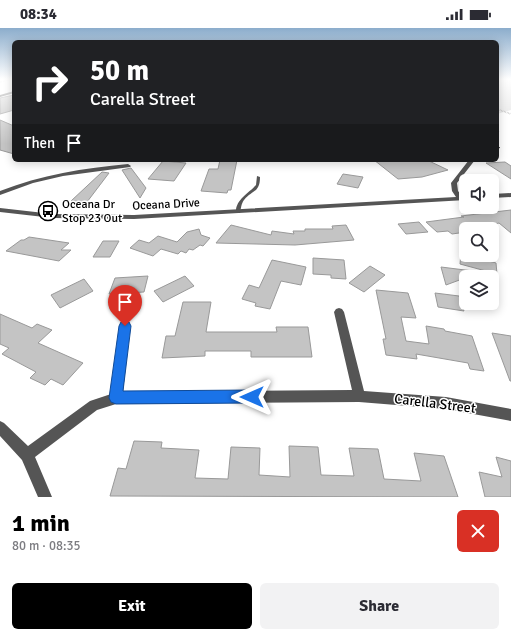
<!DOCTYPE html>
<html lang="en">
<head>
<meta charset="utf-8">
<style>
  :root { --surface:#fff; --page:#f2f2f3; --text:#2b2b33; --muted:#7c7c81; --accent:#000 }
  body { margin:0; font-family:Signika,sans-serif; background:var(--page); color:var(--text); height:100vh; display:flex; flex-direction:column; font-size:15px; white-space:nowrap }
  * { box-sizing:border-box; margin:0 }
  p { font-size:13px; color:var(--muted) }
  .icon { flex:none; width:22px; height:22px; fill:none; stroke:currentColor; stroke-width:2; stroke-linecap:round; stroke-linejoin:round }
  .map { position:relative; height:469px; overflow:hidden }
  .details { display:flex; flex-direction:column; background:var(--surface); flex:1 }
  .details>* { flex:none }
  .guide { position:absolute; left:12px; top:12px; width:487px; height:122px; border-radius:6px; box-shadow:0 2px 10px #0003; background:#202124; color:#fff; overflow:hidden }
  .tools { position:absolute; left:459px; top:146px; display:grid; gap:8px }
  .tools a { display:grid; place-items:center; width:40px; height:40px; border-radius:6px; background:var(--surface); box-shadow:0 2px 10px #0003; font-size:20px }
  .pin { position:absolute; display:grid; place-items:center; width:34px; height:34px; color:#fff; margin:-41px -17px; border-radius:50% 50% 50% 0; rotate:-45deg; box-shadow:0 0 4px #0007 }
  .pin .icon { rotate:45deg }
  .me { position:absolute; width:44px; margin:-22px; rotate:270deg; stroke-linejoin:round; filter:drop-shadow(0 0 3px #0008) }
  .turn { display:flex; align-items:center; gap:14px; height:84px; padding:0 12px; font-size:18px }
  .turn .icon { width:52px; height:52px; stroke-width:2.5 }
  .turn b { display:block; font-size:28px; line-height:34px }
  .then { display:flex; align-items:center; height:38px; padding:0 12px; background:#0003; gap:8px; font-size:15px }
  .round { display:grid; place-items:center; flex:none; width:42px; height:42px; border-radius:6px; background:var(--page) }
  .head { display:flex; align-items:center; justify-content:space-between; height:68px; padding:0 12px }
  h1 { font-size:24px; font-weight:700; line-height:30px; color:var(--accent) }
  .action { display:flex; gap:8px; margin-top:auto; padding:8px 12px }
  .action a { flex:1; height:46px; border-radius:6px; background:var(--accent); color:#fff; font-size:16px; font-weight:700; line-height:46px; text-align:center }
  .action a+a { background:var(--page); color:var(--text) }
  .status { display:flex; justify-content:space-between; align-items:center; height:28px; padding:0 20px; background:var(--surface); direction:ltr }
  .status svg { height:11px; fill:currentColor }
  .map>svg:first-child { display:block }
  .green { fill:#dcdcdc }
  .building { fill:#c4c4c4; stroke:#999 }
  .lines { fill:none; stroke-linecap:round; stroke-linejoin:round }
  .path-far1 { stroke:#777; stroke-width:1; stroke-dasharray:0.5 1; stroke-linecap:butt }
  .path { stroke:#777; stroke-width:1.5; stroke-dasharray:0.5 1; stroke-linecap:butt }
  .service { fill:#555; fill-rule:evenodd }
  .minor { fill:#555; fill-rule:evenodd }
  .route { fill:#1a73e8; stroke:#114b97 }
  .labels { text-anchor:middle; stroke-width:3; stroke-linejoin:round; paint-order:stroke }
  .poi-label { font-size:12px; fill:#000; stroke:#fff; text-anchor:start }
  .street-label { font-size:12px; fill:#000; stroke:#fff }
  .near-street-label { font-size:14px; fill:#000; stroke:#fff }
</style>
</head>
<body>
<div class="status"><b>08:34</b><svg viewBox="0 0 49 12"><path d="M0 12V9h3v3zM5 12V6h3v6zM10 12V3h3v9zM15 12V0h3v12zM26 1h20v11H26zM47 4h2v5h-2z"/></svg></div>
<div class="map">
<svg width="511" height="469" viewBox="0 0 511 469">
  <rect width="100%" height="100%" fill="#fff"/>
  <path class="green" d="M 497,51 L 511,51 L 511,82 L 497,86 Z"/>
  <g class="building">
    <path d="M 14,67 L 14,82 L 0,86 L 0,70 Z"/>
    <path d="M 0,92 L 14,98 L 14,126 L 0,122 Z"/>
    <path d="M 220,132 L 237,132 L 231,162 L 228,162 L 227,165 L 201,163 L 209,141 L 218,141 Z"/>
    <path d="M 374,132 L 427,132 L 448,142 L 422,149 L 398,151 Z"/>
    <path d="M 163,133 L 186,135 L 174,153 L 148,151 Z"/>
    <path d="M 505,134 L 511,138 L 511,151 L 486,135 Z"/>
    <path d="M 131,140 L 146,160 L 140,170 L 122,142 Z"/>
    <path d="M 102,144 L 109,145 L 87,174 L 71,173 Z"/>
    <path d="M 343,146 L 363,149 L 358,160 L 337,156 Z"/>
    <path d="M 511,182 L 511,205 L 499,195 L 476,201 L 466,201 L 466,204 L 452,206 L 448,203 L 437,204 L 426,194 L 464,189 L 461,188 Z"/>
    <path d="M 419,194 L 428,204 L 406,206 L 398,196 Z"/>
    <path d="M 231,197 L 271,207 L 272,203 L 294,206 L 293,203 L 305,203 L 305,201 L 333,201 L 332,198 L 346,197 L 354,212 L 295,217 L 216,215 Z"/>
    <path d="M 199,201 L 201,207 L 210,210 L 203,218 L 200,217 L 193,222 L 189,221 L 186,225 L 181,223 L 178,226 L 161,221 L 153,228 L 130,220 L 139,212 L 149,215 L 158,208 L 177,214 L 187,204 Z"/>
    <path d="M 29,209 L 69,215 L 61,222 L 71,222 L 59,233 L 6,223 L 21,212 L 24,212 Z"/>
    <path d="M 103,213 L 119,213 L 110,229 L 93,229 Z"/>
    <path d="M 461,225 L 496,235 L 497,246 L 460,236 Z"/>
    <path d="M 313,230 L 344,232 L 346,251 L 331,250 L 331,247 L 313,246 Z"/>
    <path d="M 272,232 L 306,239 L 301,257 L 281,253 L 270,281 L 255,278 L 256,275 L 242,271 L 249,257 L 259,260 Z"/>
    <path d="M 370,238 L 385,247 L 364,264 L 349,255 Z"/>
    <path d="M 441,239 L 481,244 L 446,257 Z"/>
    <path d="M 148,248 L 144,264 L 109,266 L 115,250 Z"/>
    <path d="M 185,248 L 194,258 L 163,274 L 154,263 Z"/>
    <path d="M 84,251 L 93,263 L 60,280 L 51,267 Z"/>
    <path d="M 376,262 L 408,265 L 416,290 L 401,289 L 406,313 L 429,316 L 426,298 L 444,301 L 445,303 L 472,308 L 484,343 L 470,341 L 468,335 L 416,326 L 417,331 L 386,327 L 383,311 L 386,311 Z"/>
    <path d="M 435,265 L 459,268 L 464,283 L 438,279 Z"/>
    <path d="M 183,274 L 211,274 L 206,304 L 277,304 L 276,299 L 308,299 L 312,329 L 251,329 L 251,323 L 205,323 L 205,328 L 162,330 L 166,308 L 175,308 Z"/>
    <path d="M 0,286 L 32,300 L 37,296 L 52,302 L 38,315 L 83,335 L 63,357 L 51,351 L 45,357 L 30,350 L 36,344 L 2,326 L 9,320 L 0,316 Z"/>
    <path d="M 492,305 L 511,308 L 511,353 L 510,353 Z"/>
    <path d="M 134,413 L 162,414 L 161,420 L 199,422 L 195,450 L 228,451 L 231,419 L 260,420 L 259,447 L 290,449 L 289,418 L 318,419 L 321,447 L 354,448 L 349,420 L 378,421 L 384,451 L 421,453 L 414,425 L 444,428 L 458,469 L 110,468 L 118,440 L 126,441 Z"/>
    <path d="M 496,429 L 511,433 L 511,469 L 485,469 L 479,444 L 502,449 Z"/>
  </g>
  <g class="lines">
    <g class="path-far1">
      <path d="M 0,51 L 2,51"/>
      <path d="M 0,54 L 14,51"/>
    </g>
    <g class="path">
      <path d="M 497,81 L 511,86"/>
      <path d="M 497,102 L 499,102 L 497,106"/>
    </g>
    <path class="service" d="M 257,148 L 260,149 C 260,165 252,162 244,172 C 241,176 241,181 240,185 L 236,185 C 235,172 248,166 256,157 Z"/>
    <g class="minor">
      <path d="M 14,63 L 14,65 L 0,69 L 0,67 Z"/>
      <path d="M 497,119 L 500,119 L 500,120 L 497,121 Z"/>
      <path d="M 469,132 L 475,132 L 457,155 L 458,163 L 462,168 L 466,168 L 466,172 L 134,191 L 53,190 L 0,184 L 0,180 L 53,186 L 134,187 L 456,169 L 452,163 L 451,155 Z"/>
      <path d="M 128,136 L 131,138 L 130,139 L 63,148 L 33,155 L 0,167 L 0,163 C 41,147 84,140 128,136 Z"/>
      <path d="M 511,165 L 511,169 L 492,170 L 492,166 Z"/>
      <path d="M 339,280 L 342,281 L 344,284 L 364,363 L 446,369 L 511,381 L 511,393 L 446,381 L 359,374 L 116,376 L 97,382 L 35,429 L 52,469 L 38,469 L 22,432 L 0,408 L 0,393 L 4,395 L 28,418 L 90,373 L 111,366 L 120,298 L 122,295 L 125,294 L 128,295 L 130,298 L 123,364 L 352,362 L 334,284 L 336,281 Z"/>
    </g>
  </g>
  <linearGradient id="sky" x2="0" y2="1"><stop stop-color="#8cadcc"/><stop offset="0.44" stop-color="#fff"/><stop offset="1" stop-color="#fff" stop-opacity="0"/></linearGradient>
  <rect width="511" height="116" fill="url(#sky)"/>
  <path class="route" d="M 125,293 L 129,294 L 131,298 L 123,363 L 252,362 L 257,364 L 259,369 L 257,373 L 252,375 L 116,376 L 111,374 L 109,370 L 119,298 L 121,294 Z"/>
  <defs>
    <symbol id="bus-ring" viewBox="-11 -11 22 22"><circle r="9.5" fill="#fff" stroke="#000" stroke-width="1.5"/><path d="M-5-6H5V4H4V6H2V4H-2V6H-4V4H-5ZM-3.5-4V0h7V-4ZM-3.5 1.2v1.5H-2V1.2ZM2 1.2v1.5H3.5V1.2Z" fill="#000"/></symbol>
  </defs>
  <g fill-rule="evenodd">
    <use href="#bus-ring" x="37" y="172" width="22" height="22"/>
  </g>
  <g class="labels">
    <g class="poi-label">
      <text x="62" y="180">Oceana Dr<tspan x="62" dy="14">Stop 23 Out</tspan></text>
    </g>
    <g class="street-label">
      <text transform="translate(166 176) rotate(-3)" y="4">Oceana Drive</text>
    </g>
    <g class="near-street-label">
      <text transform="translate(435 375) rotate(7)" y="5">Carella Street</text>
    </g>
  </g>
</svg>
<div class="tools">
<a><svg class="icon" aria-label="sound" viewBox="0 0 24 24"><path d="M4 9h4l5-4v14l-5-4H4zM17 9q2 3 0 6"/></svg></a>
<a><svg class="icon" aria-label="search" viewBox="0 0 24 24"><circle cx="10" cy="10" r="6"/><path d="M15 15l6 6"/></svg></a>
<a><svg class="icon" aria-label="layers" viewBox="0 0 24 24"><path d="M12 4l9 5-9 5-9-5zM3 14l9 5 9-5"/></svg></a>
</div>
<div class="pin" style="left:125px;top:298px;background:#d93025"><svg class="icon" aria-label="arrive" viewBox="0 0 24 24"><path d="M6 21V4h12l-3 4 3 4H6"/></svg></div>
<svg class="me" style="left:252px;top:369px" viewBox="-20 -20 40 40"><path d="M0-17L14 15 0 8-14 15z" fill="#1a73e8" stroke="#fff" stroke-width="4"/></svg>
<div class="guide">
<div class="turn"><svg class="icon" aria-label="right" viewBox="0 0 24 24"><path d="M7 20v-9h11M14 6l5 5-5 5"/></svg><div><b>50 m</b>Carella Street</div></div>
<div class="then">Then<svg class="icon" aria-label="arrive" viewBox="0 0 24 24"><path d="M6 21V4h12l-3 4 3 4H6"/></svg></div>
</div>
</div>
<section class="details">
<div class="head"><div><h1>1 min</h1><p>80 m · 08:35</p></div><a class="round" style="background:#d93025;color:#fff"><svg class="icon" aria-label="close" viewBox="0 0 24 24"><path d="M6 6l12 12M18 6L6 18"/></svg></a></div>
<div class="action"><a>Exit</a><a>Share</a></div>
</section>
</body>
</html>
